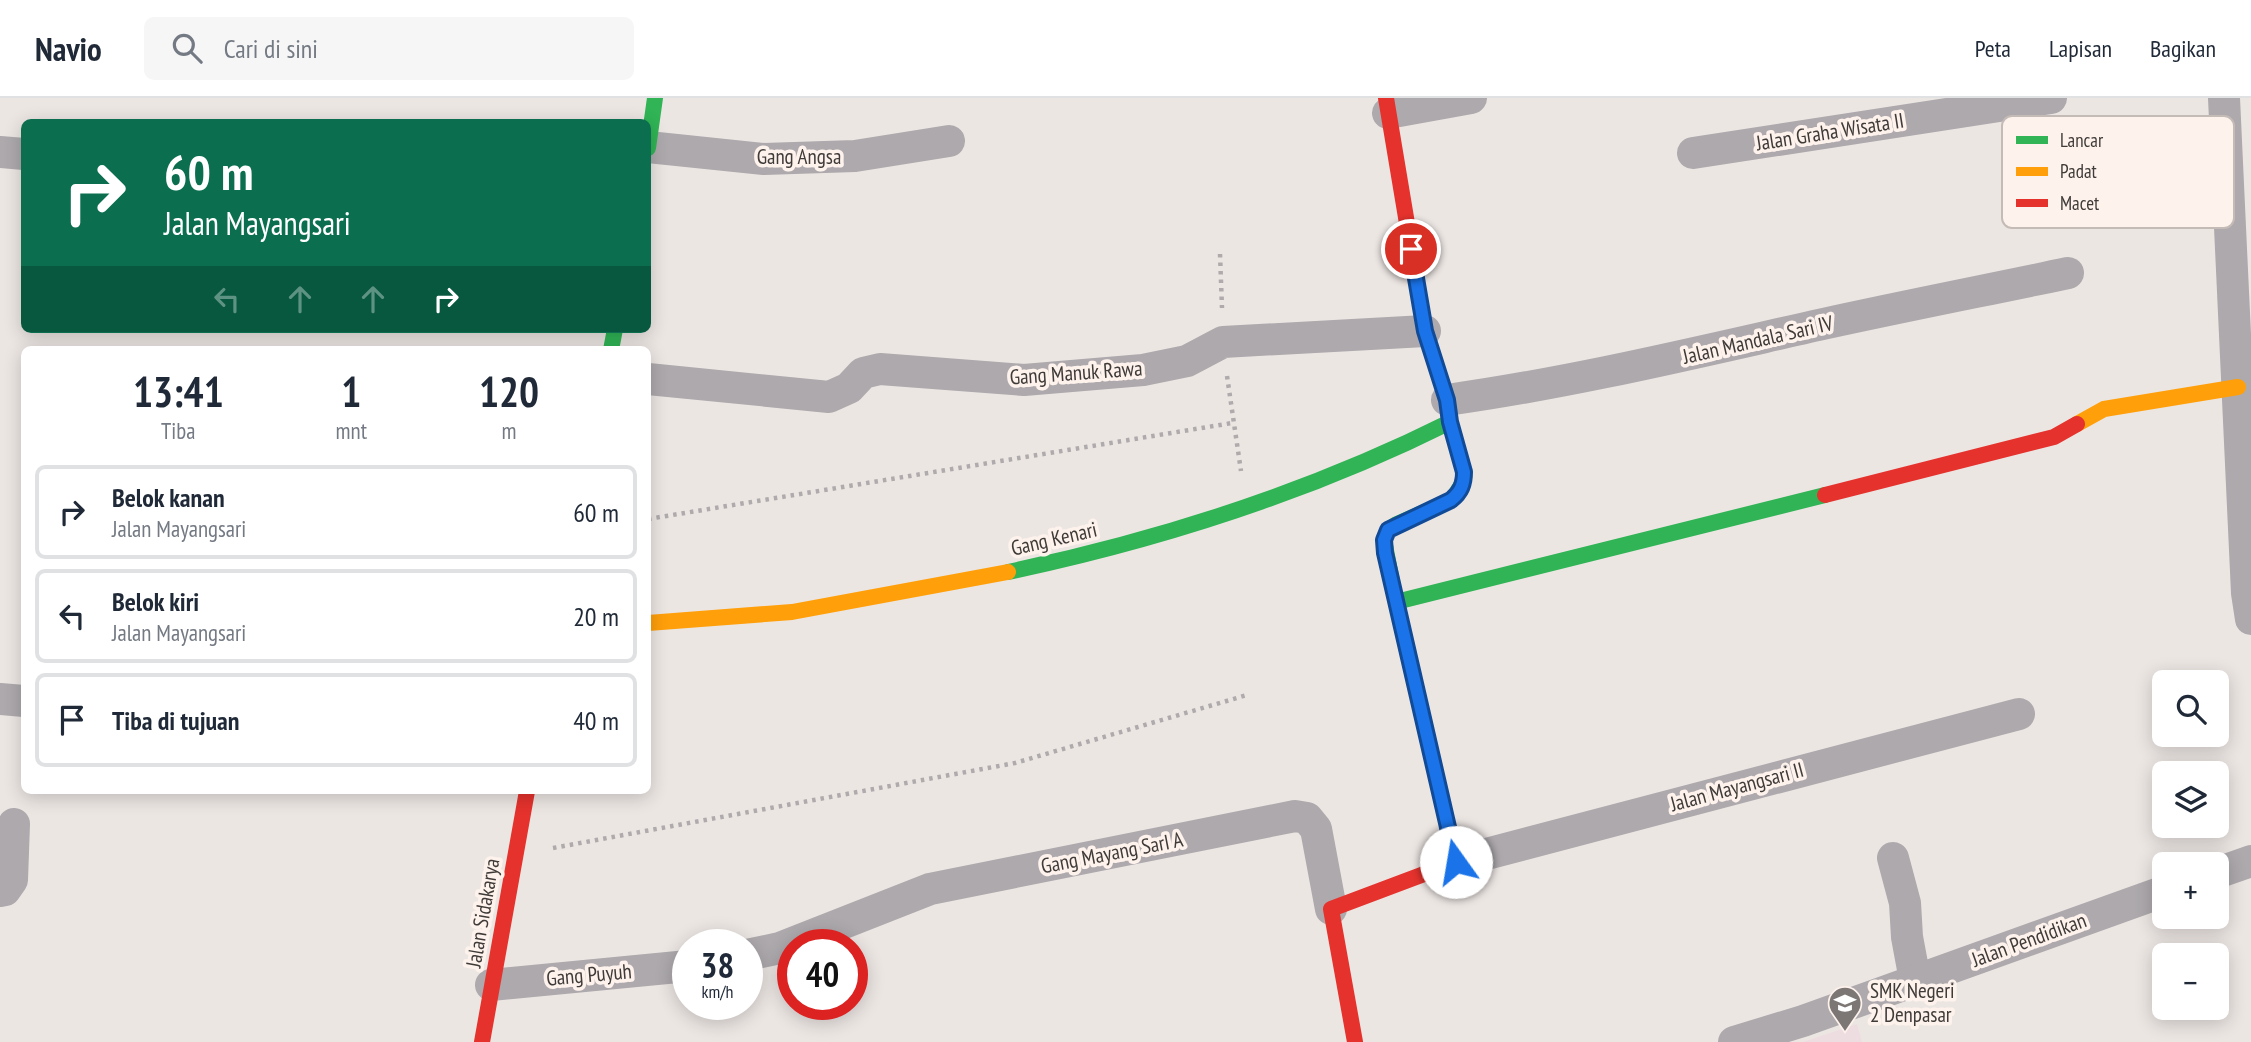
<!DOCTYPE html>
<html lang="id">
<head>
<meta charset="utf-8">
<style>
  :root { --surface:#fff; --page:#f6f6f7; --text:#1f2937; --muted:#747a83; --line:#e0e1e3 }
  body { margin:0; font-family:"PT Sans Narrow",sans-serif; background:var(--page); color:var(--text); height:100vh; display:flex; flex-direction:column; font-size:26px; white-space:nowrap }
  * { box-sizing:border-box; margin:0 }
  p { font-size:23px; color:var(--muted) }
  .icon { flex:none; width:38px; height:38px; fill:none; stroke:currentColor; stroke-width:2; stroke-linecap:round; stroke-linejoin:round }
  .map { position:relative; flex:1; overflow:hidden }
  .side { position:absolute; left:21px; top:248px; width:630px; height:448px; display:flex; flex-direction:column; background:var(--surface); border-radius:10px; box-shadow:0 4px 18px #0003 }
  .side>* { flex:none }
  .hud { position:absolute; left:21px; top:21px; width:630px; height:214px; border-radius:10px; box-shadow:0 4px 18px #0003; background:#0b6e4f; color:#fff; overflow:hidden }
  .buttons { position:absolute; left:2152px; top:572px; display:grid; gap:14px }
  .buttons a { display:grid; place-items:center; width:77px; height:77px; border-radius:10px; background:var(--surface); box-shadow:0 4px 18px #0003; font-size:35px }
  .speed { position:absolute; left:672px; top:831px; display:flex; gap:14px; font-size:35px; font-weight:700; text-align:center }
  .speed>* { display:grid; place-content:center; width:91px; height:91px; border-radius:50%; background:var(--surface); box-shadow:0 4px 18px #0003; line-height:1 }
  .speed small { font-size:18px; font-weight:400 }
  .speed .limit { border:10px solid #d22; background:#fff; color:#111 }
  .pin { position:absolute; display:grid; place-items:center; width:60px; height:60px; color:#fff; margin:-30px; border:4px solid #fff; border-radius:50%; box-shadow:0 2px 7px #0007 }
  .me { position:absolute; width:77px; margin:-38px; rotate:347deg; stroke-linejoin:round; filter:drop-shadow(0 0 5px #0008) }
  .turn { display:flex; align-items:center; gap:24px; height:147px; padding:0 28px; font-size:32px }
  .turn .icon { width:91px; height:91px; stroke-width:2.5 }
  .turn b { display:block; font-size:49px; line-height:60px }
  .lanes { display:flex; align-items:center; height:66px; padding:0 28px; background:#0003; justify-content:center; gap:35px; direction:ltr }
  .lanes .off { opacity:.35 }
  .eta { display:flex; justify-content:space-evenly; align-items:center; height:119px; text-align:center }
  .eta b { font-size:42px; font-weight:700; line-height:49px }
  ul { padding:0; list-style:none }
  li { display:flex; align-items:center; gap:21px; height:94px; margin:0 14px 10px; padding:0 14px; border:4px solid var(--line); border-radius:10px }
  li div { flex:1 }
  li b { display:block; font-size:26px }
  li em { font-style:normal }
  header { display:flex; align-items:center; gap:42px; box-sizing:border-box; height:98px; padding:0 35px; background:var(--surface); border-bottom:2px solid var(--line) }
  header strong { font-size:33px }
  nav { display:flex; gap:38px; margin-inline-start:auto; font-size:24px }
  .search { width:490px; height:63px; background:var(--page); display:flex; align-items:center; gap:18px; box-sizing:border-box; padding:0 24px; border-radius:10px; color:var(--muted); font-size:26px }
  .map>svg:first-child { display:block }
  .education { fill:#eedde0 }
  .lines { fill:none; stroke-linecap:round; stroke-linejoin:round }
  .path { stroke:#afaaac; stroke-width:4.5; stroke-dasharray:3.5 5; stroke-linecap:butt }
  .street { stroke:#ada9ad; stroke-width:32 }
  .fast { stroke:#30b455; stroke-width:16 }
  .slow { stroke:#ff9f0a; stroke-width:16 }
  .jam { stroke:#e5322d; stroke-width:16 }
  .route-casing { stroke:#114b97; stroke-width:18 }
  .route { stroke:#1a73e8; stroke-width:12 }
  .labels { text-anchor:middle; stroke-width:7; stroke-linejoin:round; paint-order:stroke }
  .street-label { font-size:21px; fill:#3f3b38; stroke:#fef2ec }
  .poi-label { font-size:21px; fill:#3f3b38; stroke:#fef2ec; text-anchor:start }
  .key { fill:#fef2ec; stroke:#c5bbb6; stroke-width:2 }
  .key-label { font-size:19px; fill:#3f3b38 }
</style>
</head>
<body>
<header>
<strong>Navio</strong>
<div class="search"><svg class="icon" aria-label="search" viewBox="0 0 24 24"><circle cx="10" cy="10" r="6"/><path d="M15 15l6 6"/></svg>Cari di sini</div>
<nav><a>Peta</a><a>Lapisan</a><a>Bagikan</a></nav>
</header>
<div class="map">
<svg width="2251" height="944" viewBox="0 0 2251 944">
  <rect width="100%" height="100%" fill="#ece6e3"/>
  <path class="education" d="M 1857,926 L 1862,944 L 1803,944 Z"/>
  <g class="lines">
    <g class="path">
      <path d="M 1220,156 L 1222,210"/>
      <path d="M 1227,278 L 1241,373"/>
      <path d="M 648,421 L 1232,325"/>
      <path d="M 553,750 L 1015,665 L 1247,597"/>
    </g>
    <g class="street">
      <path d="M 2224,0 L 2247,495 L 2251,521"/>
      <path d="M 1388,15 L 1471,0"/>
      <path d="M 648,49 L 764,61 L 855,58 L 949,43"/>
      <path d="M 0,54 L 24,56"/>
      <path d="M 1693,55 L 2051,0"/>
      <path d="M 648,281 L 829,299 L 849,290 L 863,275 L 880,271 L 1024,282 L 1143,272 L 1187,263 L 1223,244 L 1425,233"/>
      <path d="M 1447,302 C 1575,284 1698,254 1823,226 C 1905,208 1987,192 2068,175"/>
      <path d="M 0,601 L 24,603"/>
      <path d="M 1893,760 L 1905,805 L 1907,839 L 1915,882"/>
      <path d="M 1456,764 L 2019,616"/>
      <path d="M 2217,775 L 2251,763"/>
      <path d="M 0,793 L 5,792 L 12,782 L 14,726"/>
      <path d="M 747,857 L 780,850 L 930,791 L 1295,718 L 1307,720 L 1316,731 L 1331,811"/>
      <path d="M 491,887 L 688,868"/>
      <path d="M 1734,944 L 1803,923 L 2165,793"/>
    </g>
    <g class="fast">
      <path d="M 648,50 L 655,0"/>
      <path d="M 611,252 L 615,231"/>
      <path d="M 1008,474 C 1159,442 1312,393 1450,324"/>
      <path d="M 1396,504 L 1825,397"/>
      <path d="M 1455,759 L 1396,504 L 1384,442 L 1388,432 L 1397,426 L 1452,402 L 1462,386"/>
    </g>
    <g class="slow">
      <path d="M 2077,326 L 2104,311 L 2238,289"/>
      <path d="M 648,525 L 792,514 L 1008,474"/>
    </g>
    <g class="jam">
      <path d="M 1386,0 L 1425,233 L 1447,302 L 1450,324 L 1464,374 L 1462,386"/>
      <path d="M 1825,397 L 2054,339 L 2077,326"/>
      <path d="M 482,944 L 527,693"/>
      <path d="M 1355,944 L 1331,811 L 1456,764 L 1455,759"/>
    </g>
  </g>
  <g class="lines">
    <defs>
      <path id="route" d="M 1411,151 L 1425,233 L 1447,302 L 1450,324 L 1464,374 C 1464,386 1461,394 1451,402 L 1388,432 L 1384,442 L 1385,455 L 1456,764"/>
    </defs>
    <use href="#route" class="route-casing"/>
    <use href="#route" class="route"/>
  </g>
  <defs>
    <symbol id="school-pin" viewBox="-11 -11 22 30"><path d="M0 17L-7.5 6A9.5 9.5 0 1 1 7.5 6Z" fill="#7c7774" stroke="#fef2ec"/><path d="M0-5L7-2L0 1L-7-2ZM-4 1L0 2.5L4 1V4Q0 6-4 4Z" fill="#fff"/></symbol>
  </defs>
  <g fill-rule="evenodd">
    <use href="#school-pin" x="1826" y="886" width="38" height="52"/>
  </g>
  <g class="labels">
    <g class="street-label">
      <text transform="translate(1830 34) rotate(-9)" y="7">Jalan Graha Wisata II</text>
      <text x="799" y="66">Gang Angsa</text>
      <text transform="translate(1758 242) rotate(-13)" y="7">Jalan Mandala Sari IV</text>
      <text transform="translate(1076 275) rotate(-4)" y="7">Gang Manuk Rawa</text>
      <text transform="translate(1054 441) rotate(-13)" y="7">Gang Kenari</text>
      <text transform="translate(1737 689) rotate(-15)" y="7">Jalan Mayangsari II</text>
      <text transform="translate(1112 755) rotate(-11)" y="7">Gang Mayang SarI A</text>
      <text transform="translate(483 815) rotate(-80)" y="7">Jalan Sidakarya</text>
      <text transform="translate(2029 842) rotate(-20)" y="7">Jalan Pendidikan</text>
      <text transform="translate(589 877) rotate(-5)" y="7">Gang Puyuh</text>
    </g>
    <g class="poi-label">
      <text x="1870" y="900">SMK Negeri<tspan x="1870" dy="24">2 Denpasar</tspan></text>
    </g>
  </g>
  <rect x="2002" y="18" width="232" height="112" rx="10" class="key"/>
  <rect x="2016" y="38" width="32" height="8" fill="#30b455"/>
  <rect x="2016" y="69" width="32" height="9" fill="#ff9f0a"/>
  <rect x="2016" y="101" width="32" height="8" fill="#e5322d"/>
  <g class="key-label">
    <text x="2060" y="49">Lancar</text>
    <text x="2060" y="80">Padat</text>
    <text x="2060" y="112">Macet</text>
  </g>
</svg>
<div class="buttons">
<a><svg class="icon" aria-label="search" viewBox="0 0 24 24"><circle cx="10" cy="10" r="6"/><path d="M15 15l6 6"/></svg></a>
<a><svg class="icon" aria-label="layers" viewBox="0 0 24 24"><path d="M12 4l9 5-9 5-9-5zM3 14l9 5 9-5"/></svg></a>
<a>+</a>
<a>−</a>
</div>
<div class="speed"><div>38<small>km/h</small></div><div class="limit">40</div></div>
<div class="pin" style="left:1411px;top:151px;background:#d93025"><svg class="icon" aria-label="arrive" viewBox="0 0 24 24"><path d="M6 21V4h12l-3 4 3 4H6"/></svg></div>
<svg class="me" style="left:1456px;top:764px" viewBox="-20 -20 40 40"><circle r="19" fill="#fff"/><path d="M0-13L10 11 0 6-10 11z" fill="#1a73e8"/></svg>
<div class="hud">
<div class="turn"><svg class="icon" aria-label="right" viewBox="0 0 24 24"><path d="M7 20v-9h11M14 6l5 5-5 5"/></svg><div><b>60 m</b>Jalan Mayangsari</div></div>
<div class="lanes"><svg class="icon off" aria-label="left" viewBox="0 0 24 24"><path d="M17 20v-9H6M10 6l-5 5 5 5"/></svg><svg class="icon off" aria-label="ahead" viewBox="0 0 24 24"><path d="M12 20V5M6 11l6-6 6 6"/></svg><svg class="icon off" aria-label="ahead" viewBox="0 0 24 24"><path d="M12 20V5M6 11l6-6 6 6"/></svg><svg class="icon" aria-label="right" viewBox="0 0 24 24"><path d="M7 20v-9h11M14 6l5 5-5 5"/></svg></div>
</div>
<section class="side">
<div class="eta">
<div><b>13:41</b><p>Tiba</p></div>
<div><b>1</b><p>mnt</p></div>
<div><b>120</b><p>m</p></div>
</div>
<ul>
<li><svg class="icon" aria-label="right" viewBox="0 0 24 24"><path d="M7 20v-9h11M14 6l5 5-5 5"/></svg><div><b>Belok kanan</b><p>Jalan Mayangsari</p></div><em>60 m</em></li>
<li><svg class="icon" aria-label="left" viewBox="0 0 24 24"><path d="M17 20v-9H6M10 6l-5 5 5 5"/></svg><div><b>Belok kiri</b><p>Jalan Mayangsari</p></div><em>20 m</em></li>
<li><svg class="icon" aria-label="arrive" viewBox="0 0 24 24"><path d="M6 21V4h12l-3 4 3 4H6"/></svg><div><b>Tiba di tujuan</b></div><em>40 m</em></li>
</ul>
</section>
</div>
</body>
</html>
